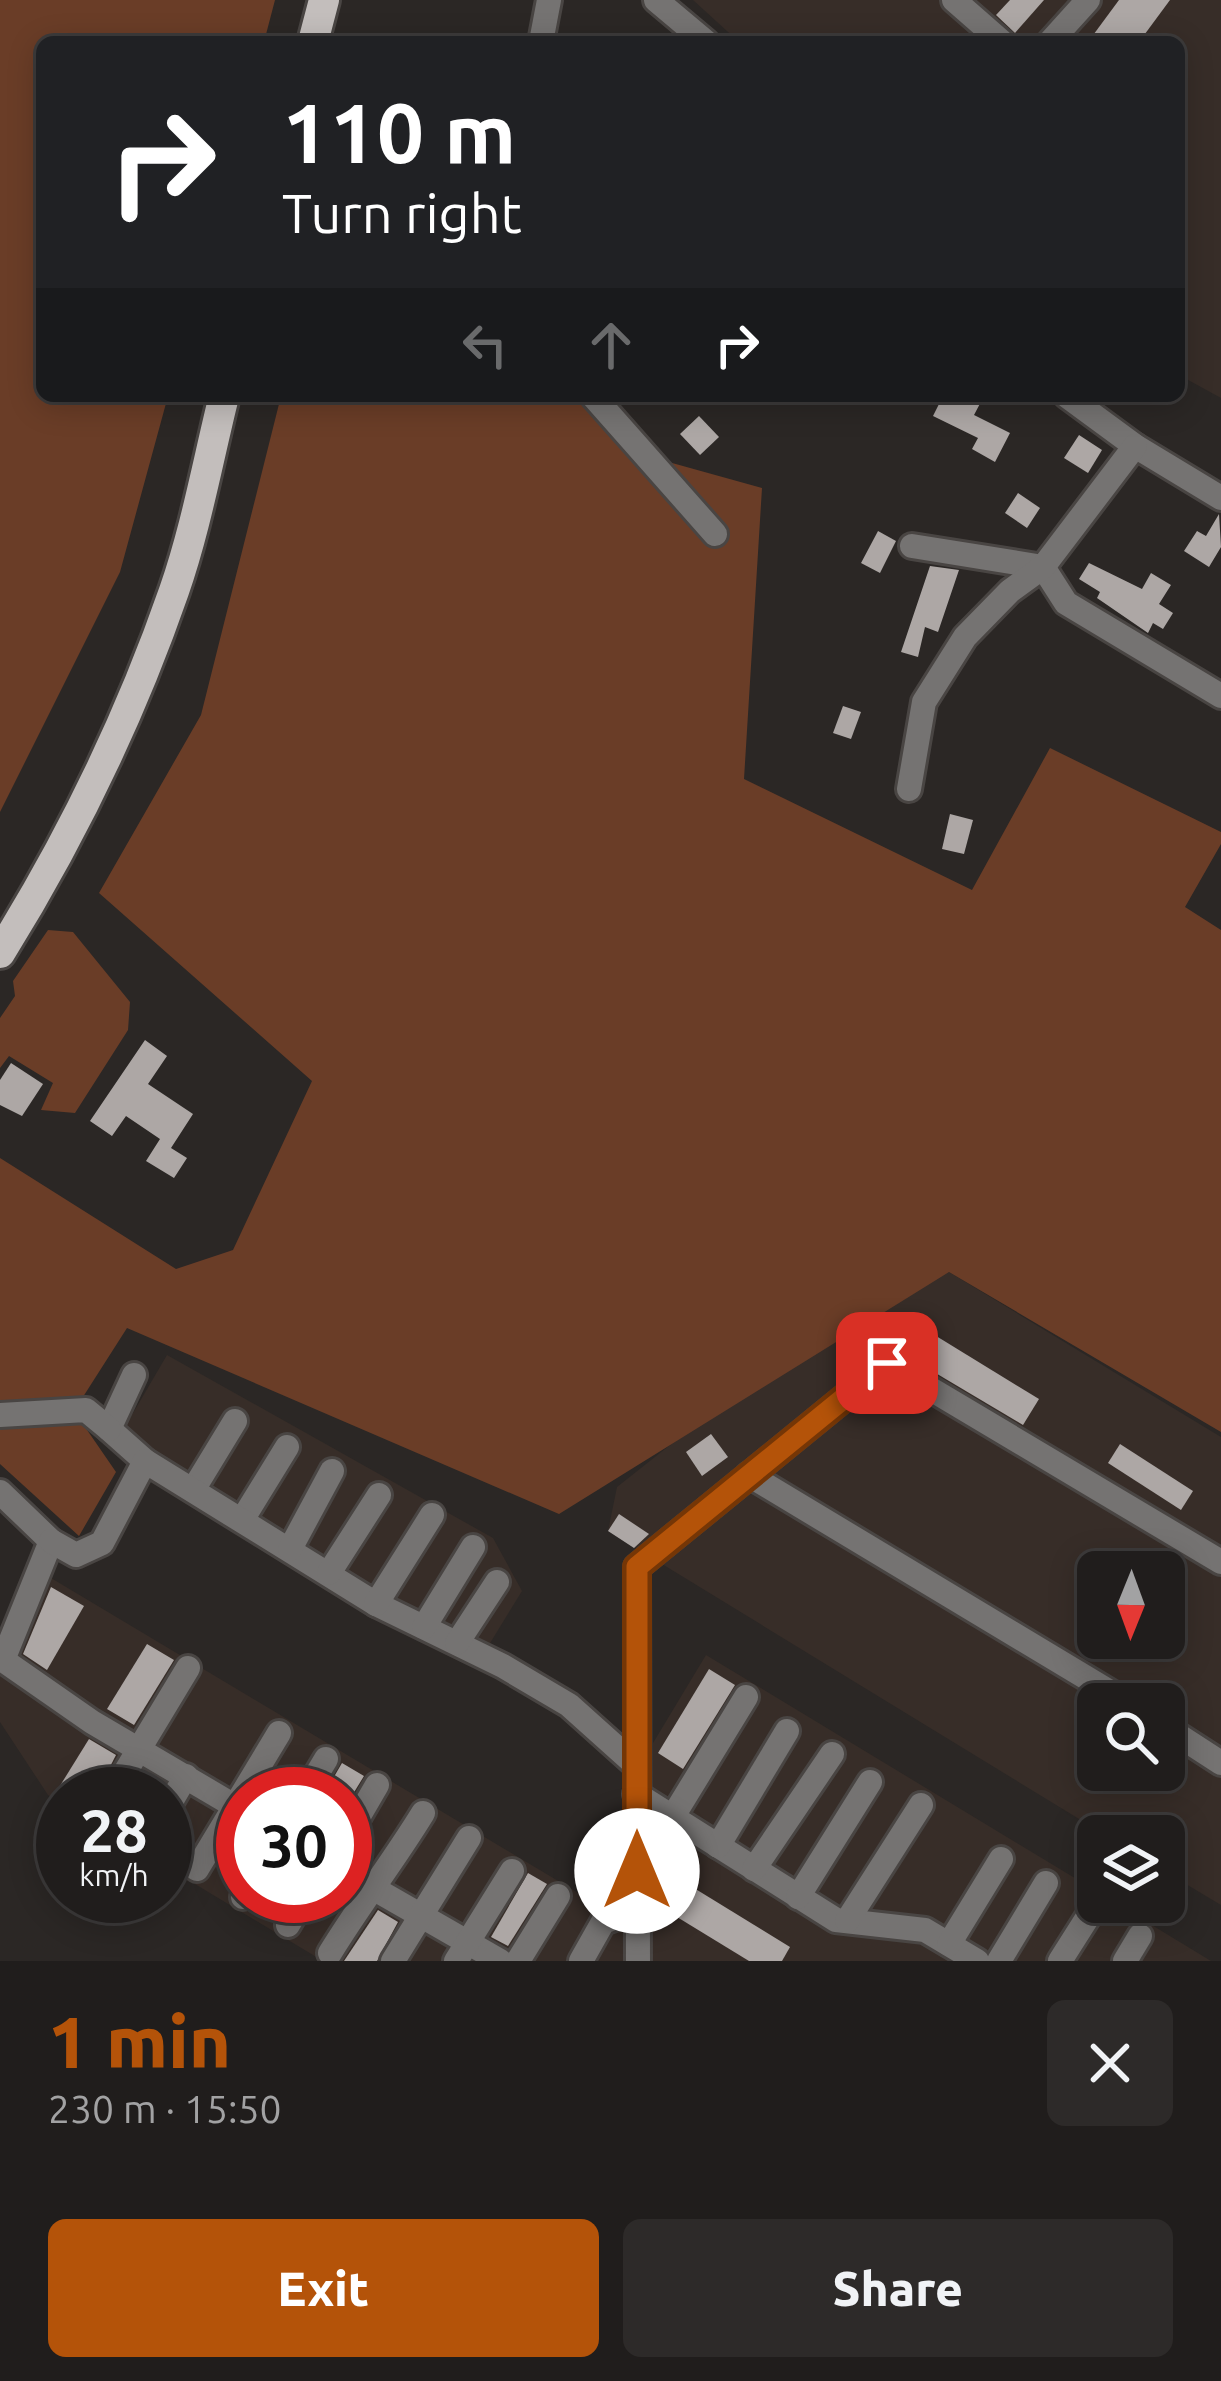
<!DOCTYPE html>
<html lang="en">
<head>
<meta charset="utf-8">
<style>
  :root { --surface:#201d1c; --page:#2d2a29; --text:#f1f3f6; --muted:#a2a2a3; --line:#3d3b3b; --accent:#b45309 }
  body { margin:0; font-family:Ubuntu,sans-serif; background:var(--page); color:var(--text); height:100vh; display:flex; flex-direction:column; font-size:45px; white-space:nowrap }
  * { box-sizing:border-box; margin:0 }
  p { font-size:39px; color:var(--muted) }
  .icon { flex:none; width:66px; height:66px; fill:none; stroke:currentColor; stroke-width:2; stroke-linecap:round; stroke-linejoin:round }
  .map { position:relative; height:1961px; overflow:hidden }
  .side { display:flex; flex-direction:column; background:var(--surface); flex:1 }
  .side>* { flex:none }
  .top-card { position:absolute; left:36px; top:36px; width:1149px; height:366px; border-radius:18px; box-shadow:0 6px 30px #0003,0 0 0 3px var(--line); background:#202124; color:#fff; overflow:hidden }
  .needle { width:78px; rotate:181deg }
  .buttons { position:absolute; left:1077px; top:1551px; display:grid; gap:24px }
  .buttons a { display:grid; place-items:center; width:108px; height:108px; border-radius:18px; background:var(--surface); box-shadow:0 6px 30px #0003,0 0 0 3px var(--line); font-size:60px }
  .speed { position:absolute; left:36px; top:1767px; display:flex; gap:24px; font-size:60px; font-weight:700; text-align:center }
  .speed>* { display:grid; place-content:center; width:156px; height:156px; border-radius:50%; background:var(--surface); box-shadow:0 6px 30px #0003,0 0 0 3px var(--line); line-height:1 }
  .speed small { font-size:30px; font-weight:400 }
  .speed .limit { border:18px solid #d22; background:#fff; color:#111 }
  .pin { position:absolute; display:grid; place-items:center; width:102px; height:102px; color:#fff; margin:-51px; border-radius:24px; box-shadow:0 6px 18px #0006 }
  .me { position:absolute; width:132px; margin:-66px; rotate:0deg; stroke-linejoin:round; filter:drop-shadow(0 0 9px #0008) }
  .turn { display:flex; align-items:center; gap:42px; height:252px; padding:0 48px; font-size:54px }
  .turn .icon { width:156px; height:156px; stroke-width:2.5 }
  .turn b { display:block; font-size:84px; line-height:102px }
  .lanes { display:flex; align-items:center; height:114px; padding:0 48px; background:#0003; justify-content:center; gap:60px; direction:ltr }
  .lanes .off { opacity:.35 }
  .round { display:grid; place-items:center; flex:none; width:126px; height:126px; border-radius:18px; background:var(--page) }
  .headline { display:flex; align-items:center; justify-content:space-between; height:204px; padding:0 48px }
  h1 { font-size:72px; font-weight:800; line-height:90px; color:var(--accent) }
  .action { display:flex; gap:24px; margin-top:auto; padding:24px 48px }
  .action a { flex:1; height:138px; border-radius:18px; background:var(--accent); color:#fff; font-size:48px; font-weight:800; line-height:138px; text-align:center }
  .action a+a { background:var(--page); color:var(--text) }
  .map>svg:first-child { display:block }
  .built { fill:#372d28; fill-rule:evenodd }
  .green { fill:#6a3d27 }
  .building { fill:#ada7a5 }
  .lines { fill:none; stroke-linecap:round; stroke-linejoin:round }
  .minor-casing { stroke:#494543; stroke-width:30 }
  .major-casing { stroke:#494543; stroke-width:36 }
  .minor { stroke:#757372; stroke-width:24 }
  .major { stroke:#c3bebc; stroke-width:30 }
  .route-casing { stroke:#753606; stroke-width:30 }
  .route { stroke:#b45309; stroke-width:21 }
</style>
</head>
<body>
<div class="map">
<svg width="1221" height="1961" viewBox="0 0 1221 1961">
  <rect width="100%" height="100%" fill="#2b2725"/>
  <g class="built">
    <path d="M 693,0 L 1221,0 L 1221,398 L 1179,375 L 1179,42 L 739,42 Z"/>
    <path d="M 949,1272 L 1221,1437 L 1221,1905 L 1164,1871 L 1164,1836 L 1107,1836 L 608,1531 L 617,1487 L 846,1306 ZM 1098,1572 L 1164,1572 L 1164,1638 L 1098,1638 ZM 1098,1704 L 1164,1704 L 1164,1770 L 1098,1770 Z"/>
    <path d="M 167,1355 L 493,1538 L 522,1591 L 484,1653 L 119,1437 Z"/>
    <path d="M 46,1575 L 590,1900 L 651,1890 L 653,1743 L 706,1655 L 1098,1892 L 1098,1902 L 1114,1902 L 1211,1961 L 323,1961 L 165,1866 L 165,1794 L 63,1794 L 63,1804 L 48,1795 L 0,1722 L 0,1662 ZM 243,1794 L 345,1794 L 345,1896 L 243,1896 Z"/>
  </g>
  <g class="green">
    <path d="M 0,0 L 275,0 L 264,42 L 42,42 L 42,396 L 168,396 L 120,572 L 0,812 Z"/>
    <path d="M 281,396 L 604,396 L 629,451 L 762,488 L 744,779 L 972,890 L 1050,748 L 1221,832 L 1221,844 L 1185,907 L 1221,930 L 1221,1432 L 949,1272 L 559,1514 L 127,1328 L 74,1411 L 116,1472 L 79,1536 L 0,1464 L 0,1158 L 176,1269 L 233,1250 L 312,1081 L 99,893 L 201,715 Z"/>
    <path d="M 48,930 L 73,932 L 130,1002 L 128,1030 L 75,1113 L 41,1110 L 53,1083 L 9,1056 L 0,1068 L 0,1018 L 15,996 L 13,981 Z"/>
  </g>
  <g class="building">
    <path d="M 1010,0 L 1044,0 L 1015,33 L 996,15 Z"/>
    <path d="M 1119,0 L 1170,0 L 1139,42 L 1088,42 Z"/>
    <path d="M 943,396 L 984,396 L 974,415 L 1010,433 L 995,462 L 972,449 L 978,438 L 933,416 Z"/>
    <path d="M 699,416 L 719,437 L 700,455 L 680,434 Z"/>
    <path d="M 1079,435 L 1102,450 L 1088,473 L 1064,458 Z"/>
    <path d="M 1018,493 L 1040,508 L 1027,528 L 1005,513 Z"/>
    <path d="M 1219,514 L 1221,547 L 1209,567 L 1184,551 L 1197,531 L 1206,536 Z"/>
    <path d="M 878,531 L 896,541 L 880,573 L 861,563 Z"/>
    <path d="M 1089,563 L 1142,589 L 1151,573 L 1171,585 L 1159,604 L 1173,613 L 1163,629 L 1153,623 L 1148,633 L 1097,598 L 1100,592 L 1079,579 Z"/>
    <path d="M 930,566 L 959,570 L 938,632 L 925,627 L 918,657 L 901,652 Z"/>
    <path d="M 843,706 L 861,712 L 851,739 L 833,733 Z"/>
    <path d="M 950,814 L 973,820 L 964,854 L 942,849 Z"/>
    <path d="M 145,1040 L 167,1056 L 148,1084 L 193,1114 L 171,1148 L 187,1158 L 174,1178 L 146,1161 L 160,1139 L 126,1116 L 112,1136 L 90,1121 Z"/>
    <path d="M 11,1063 L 43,1084 L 22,1116 L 0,1105 L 0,1080 Z"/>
    <path d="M 928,1331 L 1039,1399 L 1023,1425 L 912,1359 Z"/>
    <path d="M 711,1434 L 728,1457 L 702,1476 L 686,1452 Z"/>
    <path d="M 1120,1444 L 1193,1491 L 1181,1510 L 1108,1463 Z"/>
    <path d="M 619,1514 L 649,1534 L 634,1548 L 608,1531 Z"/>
    <path d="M 51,1587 L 84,1606 L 47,1670 L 23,1654 Z"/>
    <path d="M 147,1644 L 174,1660 L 134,1725 L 107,1709 Z"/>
    <path d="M 709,1669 L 735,1685 L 683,1769 L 658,1753 Z"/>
    <path d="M 89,1739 L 116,1755 L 96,1794 L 66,1794 L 58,1789 Z"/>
    <path d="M 342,1763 L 364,1776 L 345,1807 L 345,1794 L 324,1794 Z"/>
    <path d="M 528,1873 L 547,1884 L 508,1946 L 491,1937 Z"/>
    <path d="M 676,1877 L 790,1947 L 782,1961 L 749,1961 L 659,1906 Z"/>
    <path d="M 378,1910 L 398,1922 L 377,1961 L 344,1961 Z"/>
  </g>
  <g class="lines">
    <defs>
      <g id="minor">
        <path d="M 656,0 L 706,42"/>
        <path d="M 954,0 L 1002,42"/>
        <path d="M 541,42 L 549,0"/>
        <path d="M 1050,42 L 1088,0"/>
        <path d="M 593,396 L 715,534"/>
        <path d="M 1067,396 L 1135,446 L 1221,498"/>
        <path d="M 912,546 L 1043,567 L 1066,603 L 1221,696"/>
        <path d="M 909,789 L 924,702 L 965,637 L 1010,591 L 1043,567 L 1135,446"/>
        <path d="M 134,1375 L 109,1429 L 145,1461"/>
        <path d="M 0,1415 L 86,1410 L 109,1429"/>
        <path d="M 749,1475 L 1130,1704"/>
        <path d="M 193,1490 L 235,1421"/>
        <path d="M 0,1492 L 51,1541 L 3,1660 L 92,1722 L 243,1811"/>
        <path d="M 242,1520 L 287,1447"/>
        <path d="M 51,1541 L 76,1555 L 102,1543 L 145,1461 L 376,1604 L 503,1666 L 569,1705 L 637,1766"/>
        <path d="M 290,1549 L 332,1471"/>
        <path d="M 329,1573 L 379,1495"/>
        <path d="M 376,1604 L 432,1515"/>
        <path d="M 424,1627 L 473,1547"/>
        <path d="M 457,1643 L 497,1582"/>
        <path d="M 1164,1726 L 1221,1763"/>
        <path d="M 112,1794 L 188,1668"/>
        <path d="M 305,1794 L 326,1759"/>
        <path d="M 636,1794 L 836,1920 L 925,1930 L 977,1961"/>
        <path d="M 165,1812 L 186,1776"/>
        <path d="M 672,1818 L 746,1697"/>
        <path d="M 345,1840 L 377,1785"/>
        <path d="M 718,1846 L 787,1731"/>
        <path d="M 197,1869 L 279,1733"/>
        <path d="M 754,1869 L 832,1754"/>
        <path d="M 345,1872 L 500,1961"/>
        <path d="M 243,1897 L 244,1896"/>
        <path d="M 798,1897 L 870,1782"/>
        <path d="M 847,1921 L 921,1805"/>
        <path d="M 288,1925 L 305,1896"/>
        <path d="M 949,1944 L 1001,1859"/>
        <path d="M 330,1953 C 360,1904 393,1862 423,1813"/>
        <path d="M 393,1961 L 469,1838"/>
        <path d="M 456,1961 L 512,1871"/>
        <path d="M 518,1961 L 558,1896"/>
        <path d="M 581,1961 L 603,1922 L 637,1910"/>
        <path d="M 638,1961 L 637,1567 L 887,1363 L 1221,1562"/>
        <path d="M 999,1961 L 1046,1883"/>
        <path d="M 1060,1961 L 1091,1912"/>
        <path d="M 1125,1961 L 1140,1936"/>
      </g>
      <g id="major">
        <path d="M 313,42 L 324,0"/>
        <path d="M 0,953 C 71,839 130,718 174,591 C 196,528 208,460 224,396"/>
      </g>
    </defs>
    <use href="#minor" class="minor-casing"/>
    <use href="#major" class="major-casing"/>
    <use href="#minor" class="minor"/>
    <use href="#major" class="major"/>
  </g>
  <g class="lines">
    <defs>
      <path id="route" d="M 637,1871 L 637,1567 L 887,1363"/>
    </defs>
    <use href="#route" class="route-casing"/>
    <use href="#route" class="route"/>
  </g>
</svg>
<div class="buttons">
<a><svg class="needle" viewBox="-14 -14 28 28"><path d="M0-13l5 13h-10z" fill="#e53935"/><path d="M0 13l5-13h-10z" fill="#a2a2a3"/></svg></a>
<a><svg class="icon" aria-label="search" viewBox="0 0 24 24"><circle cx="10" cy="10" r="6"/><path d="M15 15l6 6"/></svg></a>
<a><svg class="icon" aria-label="layers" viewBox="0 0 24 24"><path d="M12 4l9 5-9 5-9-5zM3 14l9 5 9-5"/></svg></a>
</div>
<div class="speed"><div>28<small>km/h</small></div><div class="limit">30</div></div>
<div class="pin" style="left:887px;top:1363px;background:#d93025"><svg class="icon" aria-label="arrive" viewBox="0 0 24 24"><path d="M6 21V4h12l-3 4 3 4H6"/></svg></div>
<svg class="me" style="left:637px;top:1871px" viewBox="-20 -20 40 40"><circle r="19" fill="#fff"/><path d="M0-13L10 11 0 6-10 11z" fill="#b45309"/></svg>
<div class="top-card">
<div class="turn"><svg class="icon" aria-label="right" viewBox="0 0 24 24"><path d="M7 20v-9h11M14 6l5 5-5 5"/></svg><div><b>110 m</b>Turn right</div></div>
<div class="lanes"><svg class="icon off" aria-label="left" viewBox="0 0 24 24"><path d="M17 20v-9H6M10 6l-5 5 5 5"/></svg><svg class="icon off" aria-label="ahead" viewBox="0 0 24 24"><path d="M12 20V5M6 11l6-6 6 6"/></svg><svg class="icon" aria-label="right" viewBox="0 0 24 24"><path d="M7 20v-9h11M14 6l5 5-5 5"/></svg></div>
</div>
</div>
<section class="side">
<div class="headline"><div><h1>1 min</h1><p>230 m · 15:50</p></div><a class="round"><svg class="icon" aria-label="close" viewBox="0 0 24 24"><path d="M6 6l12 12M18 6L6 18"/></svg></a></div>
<div class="action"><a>Exit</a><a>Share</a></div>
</section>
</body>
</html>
